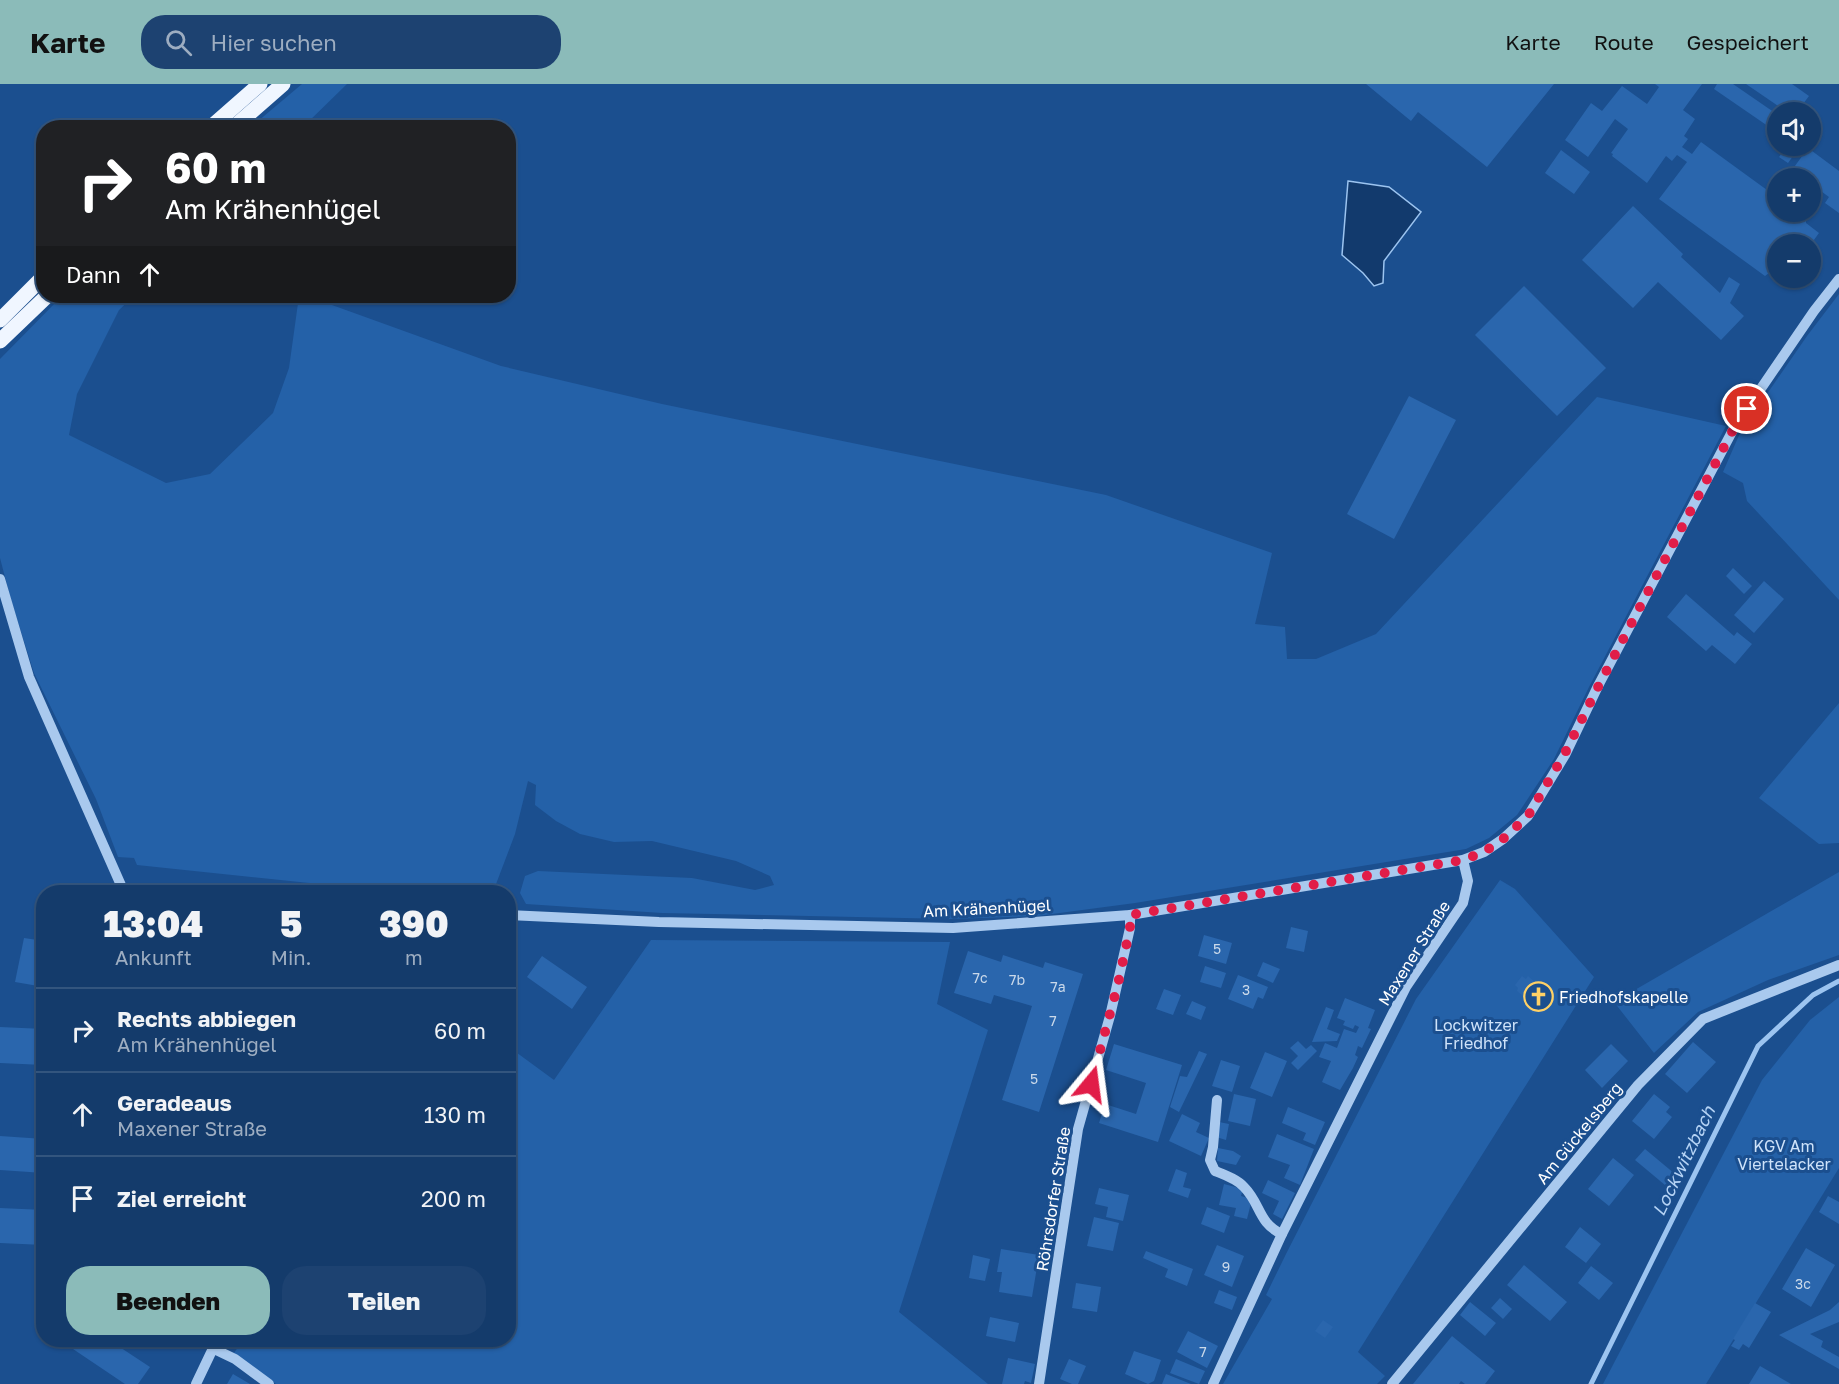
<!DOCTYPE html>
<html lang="de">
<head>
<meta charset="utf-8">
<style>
  :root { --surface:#143b6b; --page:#1d4271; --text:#f1f3f6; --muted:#9dadc1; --line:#33557e; --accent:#8bbbb9 }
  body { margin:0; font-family:"Golos Text",sans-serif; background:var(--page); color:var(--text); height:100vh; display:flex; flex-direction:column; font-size:22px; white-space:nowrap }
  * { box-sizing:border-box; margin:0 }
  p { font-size:20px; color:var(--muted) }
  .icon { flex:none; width:33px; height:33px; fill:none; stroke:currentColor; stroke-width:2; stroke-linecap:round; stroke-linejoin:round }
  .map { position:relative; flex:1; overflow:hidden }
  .drawer { position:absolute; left:36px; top:801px; width:480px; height:462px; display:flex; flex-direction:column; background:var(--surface); border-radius:24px; box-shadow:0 2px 4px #0004,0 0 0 2px var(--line) }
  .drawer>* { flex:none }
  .top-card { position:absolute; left:36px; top:36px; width:480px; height:183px; border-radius:24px; box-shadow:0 2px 4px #0004,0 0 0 2px var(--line); background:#202124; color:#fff; overflow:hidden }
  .tools { position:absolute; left:1767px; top:18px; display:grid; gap:12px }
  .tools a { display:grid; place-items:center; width:54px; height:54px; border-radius:50%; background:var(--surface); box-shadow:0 2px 4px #0004,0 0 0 2px var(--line); font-size:30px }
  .pin { position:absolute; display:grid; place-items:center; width:51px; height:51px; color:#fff; margin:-26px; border:3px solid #fff; border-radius:50%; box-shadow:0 2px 6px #0007 }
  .me { position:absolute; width:66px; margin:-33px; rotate:16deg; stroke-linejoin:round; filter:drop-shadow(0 0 4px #0008) }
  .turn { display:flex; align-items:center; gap:21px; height:126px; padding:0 30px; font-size:27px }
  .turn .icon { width:78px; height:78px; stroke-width:2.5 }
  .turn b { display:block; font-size:42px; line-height:51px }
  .then { display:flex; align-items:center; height:57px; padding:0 30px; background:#0003; gap:12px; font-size:22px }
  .eta { display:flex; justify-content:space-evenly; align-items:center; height:102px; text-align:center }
  .eta b { font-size:36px; font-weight:800; line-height:42px }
  .action { display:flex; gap:12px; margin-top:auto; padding:12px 30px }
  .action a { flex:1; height:69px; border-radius:24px; background:var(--accent); color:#111; font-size:24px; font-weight:800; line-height:69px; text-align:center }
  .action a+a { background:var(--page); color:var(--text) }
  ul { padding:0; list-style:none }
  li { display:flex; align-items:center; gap:18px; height:84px; padding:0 30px; border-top:2px solid var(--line) }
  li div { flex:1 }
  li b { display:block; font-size:22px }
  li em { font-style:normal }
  header { display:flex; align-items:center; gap:36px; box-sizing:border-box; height:84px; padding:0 30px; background:var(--accent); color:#111 }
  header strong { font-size:28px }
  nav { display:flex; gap:33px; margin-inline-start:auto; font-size:21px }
  .search { width:420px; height:54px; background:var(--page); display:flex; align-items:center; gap:15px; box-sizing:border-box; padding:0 21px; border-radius:24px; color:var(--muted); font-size:22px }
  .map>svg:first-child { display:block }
  .green { fill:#2461a8 }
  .water { fill:#123a6d; stroke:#9cc4f0; stroke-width:1.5 }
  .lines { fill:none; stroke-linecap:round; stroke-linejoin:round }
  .stream { stroke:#9cc4f0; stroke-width:5 }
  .building { fill:#2a66ad }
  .minor { stroke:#a9c9ee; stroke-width:10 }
  .major { stroke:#f0f6ff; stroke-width:15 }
  .route { stroke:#e11d48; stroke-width:10; stroke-dasharray:0 18 }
  .labels { text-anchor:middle; stroke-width:6; stroke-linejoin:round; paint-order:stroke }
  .number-label { font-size:14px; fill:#cad9ea }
  .street-label { font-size:16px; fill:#fff; stroke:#1b4f8f }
  .poi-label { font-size:16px; fill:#fff; stroke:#1b4f8f; text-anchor:start }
  .park-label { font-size:16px; fill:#cfe3fa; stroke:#1b4f8f }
  .water-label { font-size:18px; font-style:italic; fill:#b5d3f5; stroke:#1b4f8f }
</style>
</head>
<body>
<header>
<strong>Karte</strong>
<div class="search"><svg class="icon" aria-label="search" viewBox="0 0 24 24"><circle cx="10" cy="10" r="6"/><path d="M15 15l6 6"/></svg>Hier suchen</div>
<nav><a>Karte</a><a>Route</a><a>Gespeichert</a></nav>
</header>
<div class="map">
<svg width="1839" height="1300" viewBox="0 0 1839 1300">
  <rect width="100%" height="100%" fill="#1b4f8f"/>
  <g class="green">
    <path d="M 302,0 L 347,0 L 303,43 L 251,43 Z"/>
    <path d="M 1839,210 L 1839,516 L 1747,417 L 1743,399 L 1723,388 L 1740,349 L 1807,252 Z"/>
    <path d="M 62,212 L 134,212 L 119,226 L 77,310 L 69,351 L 166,399 L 210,390 L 273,329 L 289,284 L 299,212 L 307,212 L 501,282 L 662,320 L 1106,411 L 1272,469 L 1255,540 L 1285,543 L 1287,575 L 1316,575 L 1376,550 L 1597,313 L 1726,342 L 1589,603 L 1554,675 L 1517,731 L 1489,754 L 1466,765 L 1135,819 L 1037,832 L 951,835 L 662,829 L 526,820 L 520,809 L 525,792 L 538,787 L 692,794 L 755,806 L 774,801 L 770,792 L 736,777 L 652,757 L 614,758 L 580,750 L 556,737 L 535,721 L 536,701 L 528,697 L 515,750 L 493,808 L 396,808 L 137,781 L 134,774 L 118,773 L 96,715 L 34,589 L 11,516 L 0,474 L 0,275 Z"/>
    <path d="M 1839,619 L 1839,759 L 1819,760 L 1759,714 Z"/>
    <path d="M 1839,788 L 1839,871 L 1768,896 L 1698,928 L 1654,969 L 1614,918 Z"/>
    <path d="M 1500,796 L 1515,805 L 1594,893 L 1358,1268 L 1385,1292 L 1377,1300 L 1223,1300 L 1272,1215 L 1266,1211 L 1286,1170 L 1416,915 Z"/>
    <path d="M 651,856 L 950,858 L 937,920 L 988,946 L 899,1228 L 988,1300 L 276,1300 L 234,1269 L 243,1256 L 508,1256 L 509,963 L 554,996 Z"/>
    <path d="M 1839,913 L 1839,1084 L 1706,1300 L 1603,1300 L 1762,996 L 1810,936 Z"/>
  </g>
  <path class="water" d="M 1348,97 L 1389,103 L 1421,128 L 1384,177 L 1383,199 L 1374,202 L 1363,189 L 1342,171 Z"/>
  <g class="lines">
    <path class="stream" d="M 1591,1300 L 1758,962 L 1813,911 L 1839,897"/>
  </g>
  <g class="building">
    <path d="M 1366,0 L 1554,0 L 1487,83 L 1418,28 L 1411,37 Z"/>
    <path d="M 1655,0 L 1702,0 L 1683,26 L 1695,35 L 1684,52 L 1688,55 L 1682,63 L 1692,70 L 1701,58 L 1778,114 L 1778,128 L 1796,128 L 1806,135 L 1806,139 L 1819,149 L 1811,160 L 1778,160 L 1778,194 L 1787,194 L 1783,199 L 1769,189 L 1765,192 L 1659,115 L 1687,78 L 1677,71 L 1672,77 L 1666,72 L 1647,99 L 1612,72 L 1613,70 L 1611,69 L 1628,45 L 1615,35 L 1588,73 L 1565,56 L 1591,19 L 1602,27 L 1622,2 L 1647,20 L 1659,3 Z"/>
    <path d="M 1717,0 L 1733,0 L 1778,31 L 1778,49 L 1714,5 Z"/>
    <path d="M 1746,0 L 1792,0 L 1809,12 L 1797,28 L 1787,28 Z"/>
    <path d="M 1778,57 L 1778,62 L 1795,62 L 1799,64 L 1788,79 L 1779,73 L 1782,69 L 1773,63 Z"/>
    <path d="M 1808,64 L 1839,87 L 1839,129 L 1825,119 L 1829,113 L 1810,99 L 1810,94 L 1804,94 L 1792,86 Z"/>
    <path d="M 1561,66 L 1590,88 L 1574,110 L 1545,89 Z"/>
    <path d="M 1633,122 L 1683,170 L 1681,173 L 1720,209 L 1729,193 L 1740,200 L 1730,219 L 1744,232 L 1721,256 L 1658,198 L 1633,224 L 1582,176 Z"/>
    <path d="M 1524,202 L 1606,284 L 1557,332 L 1475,251 Z"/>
    <path d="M 1409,312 L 1456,336 L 1394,455 L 1347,430 Z"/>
    <path d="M 1733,484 L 1752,502 L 1744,510 L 1726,492 Z"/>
    <path d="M 1764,497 L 1784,515 L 1754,549 L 1734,531 Z"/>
    <path d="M 1686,510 L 1734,552 L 1737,548 L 1752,560 L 1735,580 L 1712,561 L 1706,567 L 1667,533 Z"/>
    <path d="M 178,803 L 215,805 L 215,808 L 178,808 Z"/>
    <path d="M 1291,843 L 1308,847 L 1304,868 L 1286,864 Z"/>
    <path d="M 1204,851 L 1232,859 L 1226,880 L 1198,872 Z"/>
    <path d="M 24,854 L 44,857 L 44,903 L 15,898 Z"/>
    <path d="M 968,867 L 1001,878 L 1003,871 L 1043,884 L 1045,878 L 1083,890 L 1039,1028 L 1002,1016 L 1032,922 L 994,911 L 991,920 L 954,909 Z"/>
    <path d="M 542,872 L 587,903 L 572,925 L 527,893 Z"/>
    <path d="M 1263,878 L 1280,885 L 1273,899 L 1257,892 Z"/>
    <path d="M 1205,882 L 1226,889 L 1221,904 L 1200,898 Z"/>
    <path d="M 1238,891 L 1268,903 L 1263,915 L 1258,913 L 1253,925 L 1228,915 Z"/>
    <path d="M 1522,892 L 1526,895 L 1528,892 L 1542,904 L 1546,899 L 1554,906 L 1550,910 L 1555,915 L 1543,929 L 1538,924 L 1534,930 L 1526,923 L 1530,918 L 1517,907 L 1518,904 L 1515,901 Z"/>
    <path d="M 1164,905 L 1181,911 L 1173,931 L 1156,925 Z"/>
    <path d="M 1345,914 L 1375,926 L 1368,944 L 1371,945 L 1362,964 L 1358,962 L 1355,971 L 1358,973 L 1353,984 L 1340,1006 L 1322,998 L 1331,977 L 1319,973 L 1325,959 L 1337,964 L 1344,945 L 1356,949 L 1359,943 L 1355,941 L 1353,945 L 1343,941 L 1345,937 L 1337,934 Z"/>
    <path d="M 1192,917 L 1206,923 L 1201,936 L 1186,930 Z"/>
    <path d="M 1326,923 L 1334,926 L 1327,945 L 1340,950 L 1337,957 L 1312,958 Z"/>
    <path d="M 0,943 L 44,945 L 44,981 L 0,979 Z"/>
    <path d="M 1298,957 L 1306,965 L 1311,961 L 1317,967 L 1298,986 L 1291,979 L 1298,972 L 1290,964 Z"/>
    <path d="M 1693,958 L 1716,978 L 1687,1009 L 1665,990 Z"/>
    <path d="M 1114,960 L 1182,981 L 1158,1058 L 1099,1039 L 1105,1020 L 1136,1030 L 1146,999 L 1106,986 Z"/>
    <path d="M 1611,960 L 1628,977 L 1602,1004 L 1585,986 Z"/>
    <path d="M 1199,967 L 1207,970 L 1179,1028 L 1170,1023 L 1180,992 L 1187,993 Z"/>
    <path d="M 1265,968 L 1287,977 L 1272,1013 L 1250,1004 Z"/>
    <path d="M 1221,976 L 1240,982 L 1232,1008 L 1212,1002 Z"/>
    <path d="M 1234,1010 L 1256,1015 L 1250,1042 L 1228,1037 Z"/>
    <path d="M 1654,1010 L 1670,1023 L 1666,1028 L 1672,1033 L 1654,1055 L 1632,1037 Z"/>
    <path d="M 1288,1023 L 1325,1038 L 1315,1061 L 1303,1056 L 1306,1049 L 1282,1039 Z"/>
    <path d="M 1182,1030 L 1200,1039 L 1196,1048 L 1209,1054 L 1201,1072 L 1169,1057 Z"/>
    <path d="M 1219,1038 L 1229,1040 L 1226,1056 L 1216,1053 Z"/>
    <path d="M 1277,1050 L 1314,1065 L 1300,1101 L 1284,1094 L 1290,1081 L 1268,1073 Z"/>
    <path d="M 0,1052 L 44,1055 L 44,1089 L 0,1086 Z"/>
    <path d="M 1218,1064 L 1233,1067 L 1241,1072 L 1236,1081 L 1217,1077 Z"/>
    <path d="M 1645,1065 L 1675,1090 L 1665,1101 L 1635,1076 Z"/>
    <path d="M 1613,1074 L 1634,1091 L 1609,1122 L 1588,1105 Z"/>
    <path d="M 1176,1085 L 1187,1089 L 1183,1103 L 1191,1105 L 1188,1114 L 1168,1107 Z"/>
    <path d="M 1268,1096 L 1295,1109 L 1282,1135 L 1273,1130 L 1279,1117 L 1262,1109 Z"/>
    <path d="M 1224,1100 L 1243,1105 L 1241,1112 L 1252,1115 L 1247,1135 L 1234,1132 L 1236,1124 L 1219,1121 Z"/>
    <path d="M 1099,1104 L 1129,1111 L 1123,1137 L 1106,1133 L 1108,1123 L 1095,1120 Z"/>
    <path d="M 1828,1112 L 1839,1118 L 1839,1140 L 1819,1128 Z"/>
    <path d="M 1207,1123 L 1230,1132 L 1224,1149 L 1201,1140 Z"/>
    <path d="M 0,1124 L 44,1126 L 44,1161 L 0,1159 Z"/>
    <path d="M 1094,1133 L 1119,1139 L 1113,1167 L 1087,1162 Z"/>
    <path d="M 1580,1143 L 1601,1160 L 1586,1179 L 1565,1163 Z"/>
    <path d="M 1217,1161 L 1244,1172 L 1232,1203 L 1204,1191 Z"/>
    <path d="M 1806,1164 L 1835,1181 L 1811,1223 L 1782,1205 Z"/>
    <path d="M 1001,1165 L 1039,1171 L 1032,1213 L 999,1208 L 1002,1188 L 997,1188 Z"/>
    <path d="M 1146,1167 L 1193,1185 L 1187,1202 L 1165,1193 L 1168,1185 L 1143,1174 Z"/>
    <path d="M 973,1171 L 990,1175 L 985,1197 L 969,1194 Z"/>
    <path d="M 1524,1181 L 1567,1218 L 1550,1237 L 1507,1201 Z"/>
    <path d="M 1591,1182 L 1613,1199 L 1599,1216 L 1578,1199 Z"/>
    <path d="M 1076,1199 L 1101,1203 L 1097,1228 L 1072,1224 Z"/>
    <path d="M 1219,1206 L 1237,1213 L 1232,1226 L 1214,1219 Z"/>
    <path d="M 1500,1214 L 1512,1225 L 1503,1235 L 1491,1224 Z"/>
    <path d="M 1470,1218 L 1496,1239 L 1485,1252 L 1460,1231 Z"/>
    <path d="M 1839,1218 L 1839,1238 L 1810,1250 L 1823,1257 L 1821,1263 L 1839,1273 L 1839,1285 L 1779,1251 L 1830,1226 Z"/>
    <path d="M 1755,1219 L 1771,1228 L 1749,1264 L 1743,1260 L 1739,1266 L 1731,1262 L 1735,1256 L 1733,1255 Z"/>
    <path d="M 990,1233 L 1019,1239 L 1015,1258 L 986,1252 Z"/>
    <path d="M 1323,1236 L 1333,1243 L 1325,1254 L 1315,1247 Z"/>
    <path d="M 1188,1247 L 1218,1262 L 1207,1284 L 1177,1268 Z"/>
    <path d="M 1452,1252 L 1495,1287 L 1485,1300 L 1465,1300 L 1461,1297 L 1459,1300 L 1413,1300 Z"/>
    <path d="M 79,1256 L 109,1256 L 150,1283 L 138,1300 L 125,1300 L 73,1265 Z"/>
    <path d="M 1134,1267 L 1161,1276 L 1154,1297 L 1148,1300 L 1125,1290 Z"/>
    <path d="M 1008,1274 L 1035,1280 L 1031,1299 L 1025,1297 L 1024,1300 L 1002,1300 Z"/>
    <path d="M 1069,1275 L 1086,1282 L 1078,1300 L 1072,1300 L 1060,1295 Z"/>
    <path d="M 1176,1275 L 1205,1287 L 1199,1300 L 1170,1289 Z"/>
    <path d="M 1760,1282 L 1791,1300 L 1749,1300 Z"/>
    <path d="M 233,1290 L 250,1300 L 227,1300 Z"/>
    <path d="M 1166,1290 L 1191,1300 L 1162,1300 Z"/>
  </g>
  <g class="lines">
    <g class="minor">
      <path d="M 0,495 L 29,593 L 124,808"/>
      <path d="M 508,831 L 659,838 L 953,844 L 1130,831 L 1463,776 L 1484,768 L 1503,755 L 1528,732 L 1565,671 L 1598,602 L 1734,344 L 1814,227 L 1839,195"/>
      <path d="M 1217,1016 L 1213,1063 L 1210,1076 L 1215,1087 C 1225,1091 1237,1095 1244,1103 C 1261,1120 1258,1139 1282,1150"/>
      <path d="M 212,1264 L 235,1275 L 269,1300"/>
      <path d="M 196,1300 L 217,1256"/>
      <path d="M 1039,1300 L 1078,1045 L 1110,932 L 1130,844 L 1130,831"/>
      <path d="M 1213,1300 L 1282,1150 L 1406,903 L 1463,819 L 1468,797 L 1463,776"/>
      <path d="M 1392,1300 L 1638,1001 L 1703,935 L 1839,881"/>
    </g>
    <g class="major">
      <path d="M 210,44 L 260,0"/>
      <path d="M 233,44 L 283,0"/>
      <path d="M 0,236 L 44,192"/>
      <path d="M 0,257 L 47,212"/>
    </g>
  </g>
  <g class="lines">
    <path class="route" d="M 1091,1000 L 1118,900 L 1130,844 L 1130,831 L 1463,776 L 1484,768 L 1503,755 L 1528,732 L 1564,671 L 1598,603 L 1734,344 L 1747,325"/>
  </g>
  <defs>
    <symbol id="church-ring" viewBox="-11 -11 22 22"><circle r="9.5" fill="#1b4f8f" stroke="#ffd166" stroke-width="1.5"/><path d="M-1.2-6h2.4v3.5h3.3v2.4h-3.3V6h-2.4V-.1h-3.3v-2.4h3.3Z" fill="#ffd166"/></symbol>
  </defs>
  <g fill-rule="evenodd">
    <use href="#church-ring" x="1522" y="896" width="33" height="33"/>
  </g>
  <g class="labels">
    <g class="number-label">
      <text x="1217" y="870">5</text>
      <text x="980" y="899">7c</text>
      <text x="1017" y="901">7b</text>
      <text x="1058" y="908">7a</text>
      <text x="1246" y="911">3</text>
      <text x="1053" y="942">7</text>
      <text x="1034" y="1000">5</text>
      <text x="1226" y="1188">9</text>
      <text x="1803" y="1205">3c</text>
      <text x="1203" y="1273">7</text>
    </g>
    <g class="street-label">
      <text transform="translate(987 824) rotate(-3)" y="6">Am Krähenhügel</text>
      <text transform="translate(1414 869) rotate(-58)" y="6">Maxener Straße</text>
      <text transform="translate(1579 1049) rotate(-51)" y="6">Am Gückelsberg</text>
      <text transform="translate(1053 1115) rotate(-81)" y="6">Röhrsdorfer Straße</text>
    </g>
    <g class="poi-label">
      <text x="1559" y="919">Friedhofskapelle</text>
    </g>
    <g class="park-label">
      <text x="1476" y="947">Lockwitzer<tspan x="1476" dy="18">Friedhof</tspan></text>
      <text x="1784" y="1068">KGV Am<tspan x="1784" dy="18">Viertelacker</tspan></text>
    </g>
    <g class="water-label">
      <text transform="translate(1684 1077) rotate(-64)" y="6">Lockwitzbach</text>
    </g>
  </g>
</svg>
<div class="tools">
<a><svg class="icon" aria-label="sound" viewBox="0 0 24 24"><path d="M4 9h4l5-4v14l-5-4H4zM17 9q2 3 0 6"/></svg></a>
<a>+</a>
<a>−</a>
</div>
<div class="pin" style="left:1747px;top:325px;background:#d93025"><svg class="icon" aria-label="arrive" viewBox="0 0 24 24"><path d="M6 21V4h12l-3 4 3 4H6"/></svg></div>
<svg class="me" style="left:1091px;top:1000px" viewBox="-20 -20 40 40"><path d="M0-17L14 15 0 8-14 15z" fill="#e11d48" stroke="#fff" stroke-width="4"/></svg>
<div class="top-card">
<div class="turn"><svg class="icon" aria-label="right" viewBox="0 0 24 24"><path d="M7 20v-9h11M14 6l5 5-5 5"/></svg><div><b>60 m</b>Am Krähenhügel</div></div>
<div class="then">Dann<svg class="icon" aria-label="ahead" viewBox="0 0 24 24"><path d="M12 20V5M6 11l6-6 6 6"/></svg></div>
</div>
<section class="drawer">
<div class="eta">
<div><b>13:04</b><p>Ankunft</p></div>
<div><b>5</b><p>Min.</p></div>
<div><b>390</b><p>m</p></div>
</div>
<ul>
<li><svg class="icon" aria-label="right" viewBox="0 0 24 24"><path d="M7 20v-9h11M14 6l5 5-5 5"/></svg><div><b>Rechts abbiegen</b><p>Am Krähenhügel</p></div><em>60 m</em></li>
<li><svg class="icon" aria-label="ahead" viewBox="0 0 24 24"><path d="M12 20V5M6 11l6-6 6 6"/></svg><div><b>Geradeaus</b><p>Maxener Straße</p></div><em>130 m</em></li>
<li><svg class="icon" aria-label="arrive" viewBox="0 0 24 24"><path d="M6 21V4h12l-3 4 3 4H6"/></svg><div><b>Ziel erreicht</b></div><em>200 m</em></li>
</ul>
<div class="action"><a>Beenden</a><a>Teilen</a></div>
</section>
</div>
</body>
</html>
